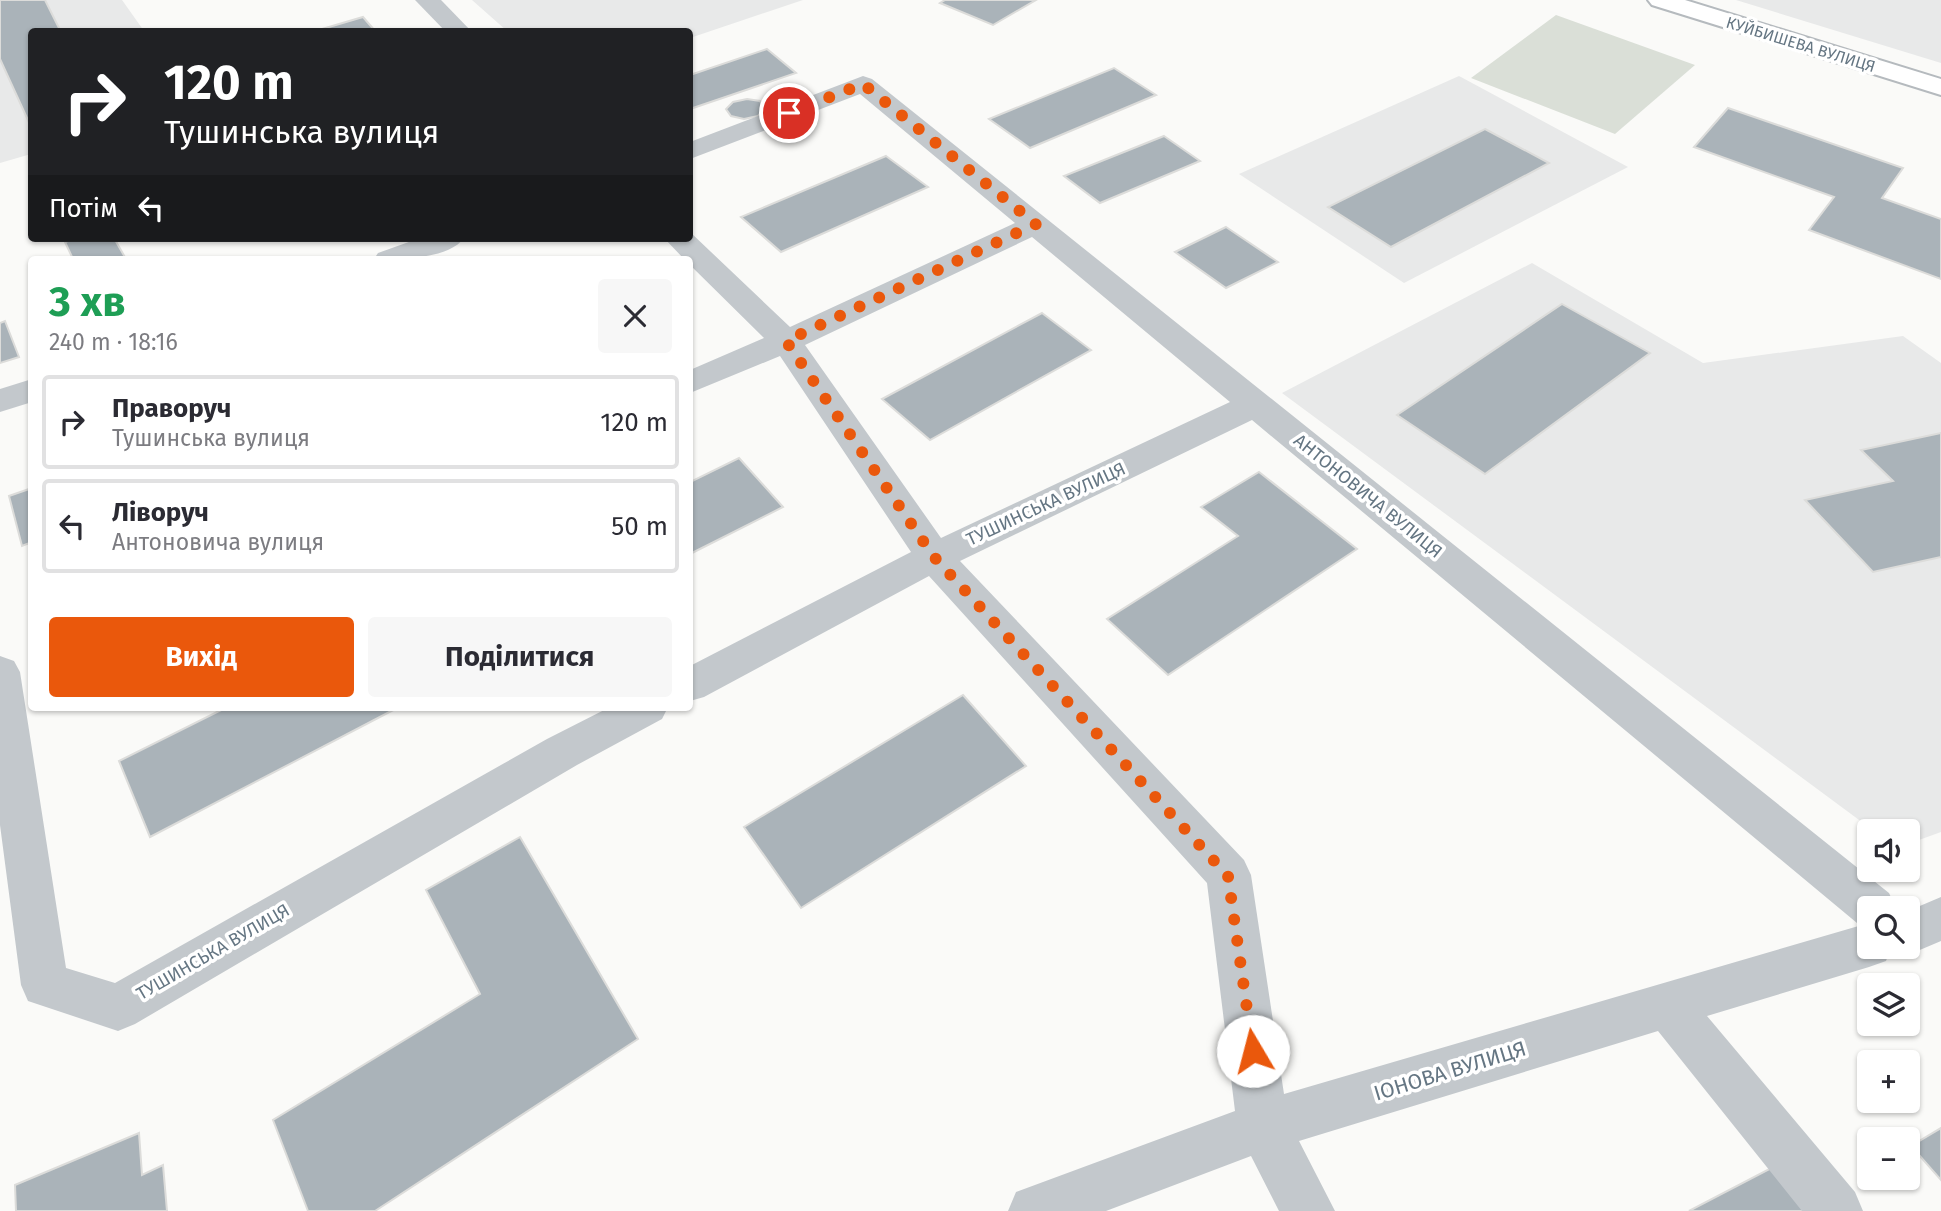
<!DOCTYPE html>
<html lang="uk">
<head>
<meta charset="utf-8">
<style>
  :root { --surface:#fff; --page:#f7f7f7; --text:#2b2b33; --muted:#7c7c81; --line:#e1e1e2; --accent:#ea580c }
  body { margin:0; font-family:"Fira Sans",sans-serif; background:var(--page); color:var(--text); height:100vh; display:flex; flex-direction:column; font-size:26px; white-space:nowrap }
  * { box-sizing:border-box; margin:0 }
  p { font-size:23px; color:var(--muted) }
  .icon { flex:none; width:38px; height:38px; fill:none; stroke:currentColor; stroke-width:2; stroke-linecap:round; stroke-linejoin:round }
  .map { position:relative; flex:1; overflow:hidden }
  .panel { position:absolute; left:28px; top:256px; width:665px; height:455px; display:flex; flex-direction:column; background:var(--surface); border-radius:7px; box-shadow:0 2px 5px #0004 }
  .panel>* { flex:none }
  .banner { position:absolute; left:28px; top:28px; width:665px; height:214px; border-radius:7px; box-shadow:0 2px 5px #0004; background:#202124; color:#fff; overflow:hidden }
  .tools { position:absolute; left:1857px; top:819px; display:grid; gap:14px }
  .tools a { display:grid; place-items:center; width:63px; height:63px; border-radius:7px; background:var(--surface); box-shadow:0 2px 5px #0004; font-size:35px }
  .pin { position:absolute; display:grid; place-items:center; width:60px; height:60px; color:#fff; margin:-30px; border:4px solid #fff; border-radius:50%; box-shadow:0 2px 7px #0007 }
  .me { position:absolute; width:77px; margin:-38px; rotate:352deg; stroke-linejoin:round; filter:drop-shadow(0 0 5px #0008) }
  .turn { display:flex; align-items:center; gap:24px; height:147px; padding:0 21px; font-size:32px }
  .turn .icon { width:91px; height:91px; stroke-width:2.5 }
  .turn b { display:block; font-size:49px; line-height:60px }
  .then { display:flex; align-items:center; height:66px; padding:0 21px; background:#0003; gap:14px; font-size:26px }
  .round { display:grid; place-items:center; flex:none; width:74px; height:74px; border-radius:7px; background:var(--page) }
  .headline { display:flex; align-items:center; justify-content:space-between; height:119px; padding:0 21px }
  h1 { font-size:42px; font-weight:700; line-height:52px; color:#1e9e55 }
  .action { display:flex; gap:14px; margin-top:auto; padding:14px 21px }
  .action a { flex:1; height:80px; border-radius:7px; background:var(--accent); color:#fff; font-size:28px; font-weight:700; line-height:80px; text-align:center }
  .action a+a { background:var(--page); color:var(--text) }
  ul { padding:0; list-style:none }
  li { display:flex; align-items:center; gap:21px; height:94px; margin:0 14px 10px; padding:0 7px; border:4px solid var(--line); border-radius:7px }
  li div { flex:1 }
  li b { display:block; font-size:26px }
  li em { font-style:normal }
  .map>svg:first-child { display:block }
  .built { fill:#e8e9e9 }
  .green { fill:#dadfd7 }
  .building { fill:#aab3b9; stroke:#dcdcda; stroke-width:2 }
  .lines { fill:none; stroke-linecap:round; stroke-linejoin:round }
  .major-casing { stroke:#b5babe; stroke-width:4 }
  .minor { fill:#c3c8cc; fill-rule:evenodd }
  .major { fill:#fff; fill-rule:evenodd }
  .route { stroke:#ea580c; stroke-width:12; stroke-dasharray:0 21.6 }
  .labels { text-anchor:middle; stroke-width:7; stroke-linejoin:round; paint-order:stroke }
  .far-street-label { font-size:16px; fill:#657683; stroke:#fff }
  .street-label { font-size:18px; fill:#657683; stroke:#fff }
  .near-street-label { font-size:21px; fill:#657683; stroke:#fff }
</style>
</head>
<body>
<div class="map">
<svg width="1941" height="1211" viewBox="0 0 1941 1211">
  <rect width="100%" height="100%" fill="#fafaf8"/>
  <g class="built">
    <path d="M 0,0 L 122,0 L 144,31 L 32,32 L 31,154 L 0,163 Z"/>
    <path d="M 472,0 L 803,0 L 690,38 L 690,32 L 507,31 Z"/>
    <path d="M 1736,0 L 1941,0 L 1941,63 Z"/>
    <path d="M 1459,76 L 1628,167 L 1404,283 L 1239,174 Z"/>
    <path d="M 1532,263 L 1703,363 L 1903,336 L 1941,363 L 1941,832 L 1908,844 L 1908,831 L 1874,831 L 1282,393 Z"/>
  </g>
  <path class="green" d="M 1556,15 L 1695,65 L 1615,134 L 1471,78 Z"/>
  <g class="building">
    <path d="M 0,0 L 45,0 L 61,32 L 32,32 L 32,129 L 0,59 Z"/>
    <path d="M 945,0 L 1036,0 L 993,25 L 940,3 Z"/>
    <path d="M 363,17 L 376,32 L 312,32 Z"/>
    <path d="M 767,49 L 796,73 L 690,109 L 690,75 Z"/>
    <path d="M 1114,68 L 1156,95 L 1030,148 L 989,119 Z"/>
    <path d="M 747,99 L 760,101 L 764,108 L 758,116 L 744,119 L 731,116 L 726,109 L 733,102 Z"/>
    <path d="M 1728,108 L 1903,168 L 1882,198 L 1941,219 L 1941,279 L 1809,230 L 1834,197 L 1694,147 Z"/>
    <path d="M 1485,129 L 1549,163 L 1391,247 L 1328,207 Z"/>
    <path d="M 1164,136 L 1200,161 L 1100,203 L 1064,176 Z"/>
    <path d="M 886,156 L 928,187 L 781,252 L 741,217 Z"/>
    <path d="M 1226,227 L 1278,262 L 1226,288 L 1175,252 Z"/>
    <path d="M 78,238 L 114,238 L 126,259 L 73,259 L 65,242 Z"/>
    <path d="M 1562,304 L 1650,353 L 1485,474 L 1397,415 Z"/>
    <path d="M 1042,313 L 1091,350 L 930,440 L 882,399 Z"/>
    <path d="M 5,321 L 19,357 L 0,363 L 0,323 Z"/>
    <path d="M 1941,433 L 1941,557 L 1873,572 L 1805,500 L 1893,481 L 1861,450 Z"/>
    <path d="M 739,458 L 783,507 L 690,554 L 690,482 Z"/>
    <path d="M 1259,472 L 1357,549 L 1168,675 L 1107,619 L 1238,536 L 1201,507 Z"/>
    <path d="M 32,488 L 32,542 L 22,546 L 9,496 Z"/>
    <path d="M 963,695 L 1026,766 L 801,908 L 744,827 Z"/>
    <path d="M 227,707 L 399,707 L 150,837 L 119,761 Z"/>
    <path d="M 520,837 L 638,1039 L 375,1211 L 308,1211 L 273,1120 L 480,994 L 426,890 Z"/>
    <path d="M 1941,1128 L 1941,1180 L 1911,1146 Z"/>
    <path d="M 139,1133 L 142,1175 L 163,1165 L 167,1211 L 16,1211 L 15,1185 Z"/>
    <path d="M 1777,1165 L 1813,1211 L 1689,1211 Z"/>
  </g>
  <g class="lines">
    <defs>
      <path id="major" d="M 1648,0 L 1685,0 L 1941,79 L 1941,95 L 1652,5 Z"/>
    </defs>
    <use href="#major" class="major-casing"/>
    <g class="minor">
      <path d="M 415,0 L 441,0 L 472,32 L 446,32 Z"/>
      <path d="M 863,76 L 872,79 L 1889,893 L 1896,908 L 1869,908 L 1869,947 L 1908,947 L 1908,911 L 1941,897 L 1941,941 L 1908,955 L 1891,948 L 1886,961 L 1869,967 L 1707,1016 L 1855,1192 L 1863,1211 L 1802,1211 L 1658,1031 L 1299,1141 L 1335,1211 L 1279,1211 L 1251,1156 L 1106,1211 L 1008,1211 L 1016,1192 L 1235,1111 L 1207,883 L 929,576 L 704,697 L 690,701 L 690,666 L 911,552 L 780,356 L 690,393 L 690,370 L 764,338 L 690,265 L 690,259 L 684,259 L 664,238 L 690,238 L 690,232 L 790,327 L 1015,223 L 860,94 L 690,159 L 690,142 ZM 1032,237 L 1230,402 L 941,538 L 805,345 ZM 1252,420 L 1857,923 L 1862,925 L 1284,1094 L 1251,875 L 1244,860 L 960,561 Z"/>
      <path d="M 420,238 L 464,238 C 448,260 398,259 374,259 L 378,253 Z"/>
      <path d="M 32,379 L 32,402 L 0,412 L 0,389 Z"/>
      <path d="M 0,656 L 14,661 L 20,672 L 66,968 L 115,983 L 547,739 L 610,707 L 668,707 L 662,719 L 577,765 L 135,1024 L 118,1031 L 28,1001 L 21,985 L 0,825 Z"/>
    </g>
    <use href="#major" class="major"/>
  </g>
  <g class="lines">
    <path class="route" d="M 789,113 L 863,84 L 1036,224 L 786,341 L 934,557 L 1228,876 L 1253,1051"/>
  </g>
  <g class="labels">
    <g class="far-street-label">
      <text transform="translate(1801 44) rotate(17)" y="6">КУЙБИШЕВА ВУЛИЦЯ</text>
    </g>
    <g class="street-label">
      <text transform="translate(1368 496) rotate(39)" y="6">АНТОНОВИЧА ВУЛИЦЯ</text>
      <text transform="translate(1046 504) rotate(-25)" y="6">ТУШИНСЬКА ВУЛИЦЯ</text>
      <text transform="translate(213 952) rotate(-30)" y="6">ТУШИНСЬКА ВУЛИЦЯ</text>
    </g>
    <g class="near-street-label">
      <text transform="translate(1450 1071) rotate(-17)" y="7">ІОНОВА ВУЛИЦЯ</text>
    </g>
  </g>
</svg>
<div class="tools">
<a><svg class="icon" aria-label="sound" viewBox="0 0 24 24"><path d="M4 9h4l5-4v14l-5-4H4zM17 9q2 3 0 6"/></svg></a>
<a><svg class="icon" aria-label="search" viewBox="0 0 24 24"><circle cx="10" cy="10" r="6"/><path d="M15 15l6 6"/></svg></a>
<a><svg class="icon" aria-label="layers" viewBox="0 0 24 24"><path d="M12 4l9 5-9 5-9-5zM3 14l9 5 9-5"/></svg></a>
<a>+</a>
<a>−</a>
</div>
<div class="pin" style="left:789px;top:113px;background:#d93025"><svg class="icon" aria-label="arrive" viewBox="0 0 24 24"><path d="M6 21V4h12l-3 4 3 4H6"/></svg></div>
<svg class="me" style="left:1253px;top:1051px" viewBox="-20 -20 40 40"><circle r="19" fill="#fff"/><path d="M0-13L10 11 0 6-10 11z" fill="#ea580c"/></svg>
<div class="banner">
<div class="turn"><svg class="icon" aria-label="right" viewBox="0 0 24 24"><path d="M7 20v-9h11M14 6l5 5-5 5"/></svg><div><b>120 m</b>Тушинська вулиця</div></div>
<div class="then">Потім<svg class="icon" aria-label="left" viewBox="0 0 24 24"><path d="M17 20v-9H6M10 6l-5 5 5 5"/></svg></div>
</div>
<section class="panel">
<div class="headline"><div><h1>3 хв</h1><p>240 m · 18:16</p></div><a class="round"><svg class="icon" aria-label="close" viewBox="0 0 24 24"><path d="M6 6l12 12M18 6L6 18"/></svg></a></div>
<ul>
<li><svg class="icon" aria-label="right" viewBox="0 0 24 24"><path d="M7 20v-9h11M14 6l5 5-5 5"/></svg><div><b>Праворуч</b><p>Тушинська вулиця</p></div><em>120 m</em></li>
<li><svg class="icon" aria-label="left" viewBox="0 0 24 24"><path d="M17 20v-9H6M10 6l-5 5 5 5"/></svg><div><b>Ліворуч</b><p>Антоновича вулиця</p></div><em>50 m</em></li>
</ul>
<div class="action"><a>Вихід</a><a>Поділитися</a></div>
</section>
</div>
</body>
</html>
